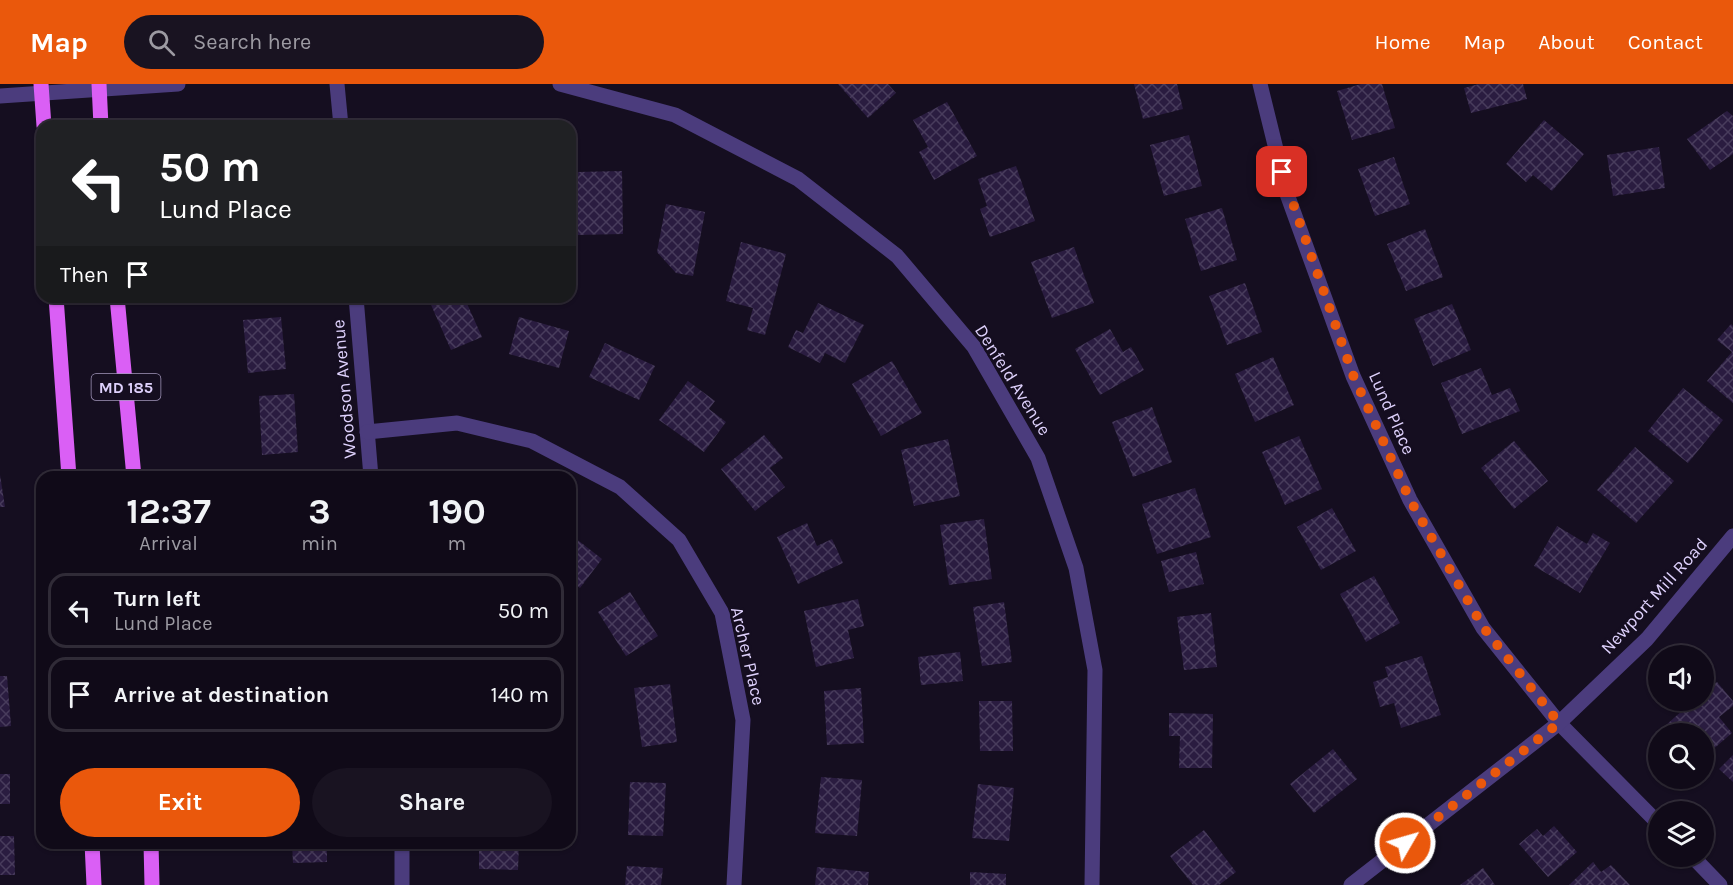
<!DOCTYPE html>
<html lang="en">
<head>
<meta charset="utf-8">
<style>
  :root { --surface:#100a18; --page:#191321; --text:#f1f3f6; --muted:#9c9aa2; --line:#302b37; --accent:#ea580c }
  body { margin:0; font-family:Karla,sans-serif; background:var(--page); color:var(--text); height:100vh; display:flex; flex-direction:column; font-size:22px; white-space:nowrap }
  * { box-sizing:border-box; margin:0 }
  p { font-size:20px; color:var(--muted) }
  .icon { flex:none; width:33px; height:33px; fill:none; stroke:currentColor; stroke-width:2; stroke-linecap:round; stroke-linejoin:round }
  .map { position:relative; flex:1; overflow:hidden }
  .drawer { position:absolute; left:36px; top:387px; width:540px; height:378px; display:flex; flex-direction:column; background:var(--surface); border-radius:18px; box-shadow:0 2px 4px #0004,0 0 0 2px var(--line) }
  .drawer>* { flex:none }
  .top-card { position:absolute; left:36px; top:36px; width:540px; height:183px; border-radius:18px; box-shadow:0 2px 4px #0004,0 0 0 2px var(--line); background:#202124; color:#fff; overflow:hidden }
  .buttons { position:absolute; left:1648px; top:561px; display:grid; gap:12px }
  .buttons a { display:grid; place-items:center; width:66px; height:66px; border-radius:50%; background:var(--surface); box-shadow:0 2px 4px #0004,0 0 0 2px var(--line); font-size:30px }
  .pin { position:absolute; display:grid; place-items:center; width:51px; height:51px; color:#fff; margin:-26px; border-radius:12px; box-shadow:0 3px 9px #0006 }
  .me { position:absolute; width:66px; margin:-33px; rotate:52deg; stroke-linejoin:round; filter:drop-shadow(0 0 4px #0008) }
  .turn { display:flex; align-items:center; gap:21px; height:126px; padding:0 24px; font-size:27px }
  .turn .icon { width:78px; height:78px; stroke-width:2.5 }
  .turn b { display:block; font-size:42px; line-height:51px }
  .then { display:flex; align-items:center; height:57px; padding:0 24px; background:#0003; gap:12px; font-size:22px }
  .eta { display:flex; justify-content:space-evenly; align-items:center; height:102px; text-align:center }
  .eta b { font-size:36px; font-weight:700; line-height:42px }
  .button { display:flex; gap:12px; margin-top:auto; padding:12px 24px }
  .button a { flex:1; height:69px; border-radius:36px; background:var(--accent); color:#fff; font-size:24px; font-weight:700; line-height:69px; text-align:center }
  .button a+a { background:var(--page); color:var(--text) }
  ul { padding:0; list-style:none }
  li { display:flex; align-items:center; gap:18px; height:75px; margin:0 12px 9px; padding:0 12px; border:3px solid var(--line); border-radius:18px }
  li div { flex:1 }
  li b { display:block; font-size:22px }
  li em { font-style:normal }
  header { display:flex; align-items:center; gap:36px; box-sizing:border-box; height:84px; padding:0 30px; background:var(--accent); color:#fff }
  header strong { font-size:28px }
  nav { display:flex; gap:33px; margin-inline-start:auto; font-size:21px }
  .search { width:420px; height:54px; background:var(--page); display:flex; align-items:center; gap:15px; box-sizing:border-box; padding:0 21px; border-radius:33px; color:var(--muted); font-size:22px }
  .map>svg:first-child { display:block }
  .building { fill:url(#building-cross-hatch) }
  .lines { fill:none; stroke-linecap:round; stroke-linejoin:round }
  .minor { stroke:#4b3c7d; stroke-width:15 }
  .tertiary { stroke:#4b3c7d; stroke-width:15 }
  .primary { stroke:#da5ff5; stroke-width:15 }
  .route { stroke:#ea580c; stroke-width:10; stroke-dasharray:0 18 }
  .labels { text-anchor:middle; stroke-width:5; stroke-linejoin:round; paint-order:stroke }
  .shield { fill:#150e20; stroke:#a296ba; stroke-width:1.5 }
  .shield-label { font-size:16px; font-weight:bold; fill:#ded1fc }
  .street-label { font-size:18px; fill:#ded1fc; stroke:#150e20 }
</style>
</head>
<body>
<header>
<strong>Map</strong>
<div class="search"><svg class="icon" aria-label="search" viewBox="0 0 24 24"><circle cx="10" cy="10" r="6"/><path d="M15 15l6 6"/></svg>Search here</div>
<nav><a>Home</a><a>Map</a><a>About</a><a>Contact</a></nav>
</header>
<div class="map">
<svg width="1733" height="801" viewBox="0 0 1733 801">
  <defs>
    <pattern id="building-cross-hatch" width="8" height="8" patternUnits="userSpaceOnUse" patternTransform="scale(1.5)"><rect width="8" height="8" fill="#2a1c40"/><path d="M0 0l8 8M0 8l8-8" fill="none" stroke="#483c5c"/></pattern>
  </defs>
  <rect width="100%" height="100%" fill="#150e20"/>
  <g class="building">
    <path d="M 838,0 L 888,0 L 896,9 L 868,34 Z"/>
    <path d="M 1134,0 L 1177,0 L 1183,25 L 1143,35 Z"/>
    <path d="M 1361,0 L 1382,0 L 1395,44 L 1352,56 L 1337,7 Z"/>
    <path d="M 1479,0 L 1523,0 L 1527,15 L 1471,29 L 1464,4 Z"/>
    <path d="M 947,18 L 977,72 L 934,96 L 919,68 L 928,63 L 913,36 Z"/>
    <path d="M 1727,27 L 1733,32 L 1733,70 L 1710,86 L 1687,55 Z"/>
    <path d="M 1544,36 L 1584,70 L 1552,107 L 1533,91 L 1526,98 L 1506,80 Z"/>
    <path d="M 1189,51 L 1202,102 L 1164,112 L 1150,61 Z"/>
    <path d="M 1659,63 L 1665,104 L 1613,112 L 1607,71 Z"/>
    <path d="M 1394,73 L 1410,120 L 1375,132 L 1358,85 Z"/>
    <path d="M 1016,82 L 1035,137 L 990,153 L 980,125 L 987,122 L 978,95 Z"/>
    <path d="M 622,87 L 623,150 L 577,151 L 577,88 Z"/>
    <path d="M 666,120 L 705,128 L 693,192 L 676,189 L 657,168 Z"/>
    <path d="M 1222,124 L 1237,176 L 1201,187 L 1185,135 Z"/>
    <path d="M 1425,145 L 1443,193 L 1406,207 L 1387,160 Z"/>
    <path d="M 741,158 L 786,170 L 765,251 L 747,246 L 753,224 L 726,217 Z"/>
    <path d="M 1074,163 L 1094,219 L 1052,234 L 1031,178 Z"/>
    <path d="M 1245,199 L 1262,248 L 1227,261 L 1209,212 Z"/>
    <path d="M 464,213 L 482,253 L 451,266 L 428,214 Z"/>
    <path d="M 818,219 L 864,241 L 845,279 L 825,269 L 820,279 L 788,263 L 796,246 L 803,249 Z"/>
    <path d="M 1452,220 L 1471,266 L 1433,282 L 1414,235 Z"/>
    <path d="M 281,233 L 286,285 L 248,289 L 243,236 Z"/>
    <path d="M 519,233 L 569,247 L 559,284 L 509,270 Z"/>
    <path d="M 1731,240 L 1733,242 L 1733,319 L 1707,297 L 1732,268 L 1717,256 Z"/>
    <path d="M 1110,245 L 1123,268 L 1131,263 L 1144,286 L 1100,311 L 1075,265 Z"/>
    <path d="M 605,259 L 655,282 L 639,316 L 589,293 Z"/>
    <path d="M 1273,273 L 1294,321 L 1255,338 L 1235,290 Z"/>
    <path d="M 892,277 L 922,329 L 881,352 L 852,300 Z"/>
    <path d="M 1481,284 L 1492,311 L 1510,304 L 1520,327 L 1462,350 L 1441,299 Z"/>
    <path d="M 688,297 L 715,317 L 709,325 L 726,338 L 704,368 L 659,336 Z"/>
    <path d="M 1683,304 L 1723,336 L 1688,379 L 1648,347 Z"/>
    <path d="M 294,310 L 298,368 L 262,371 L 259,312 Z"/>
    <path d="M 1152,323 L 1172,378 L 1133,393 L 1112,338 Z"/>
    <path d="M 764,351 L 783,374 L 770,384 L 785,403 L 755,427 L 721,385 Z"/>
    <path d="M 1299,352 L 1322,405 L 1285,421 L 1262,368 Z"/>
    <path d="M 948,355 L 960,412 L 914,422 L 901,366 Z"/>
    <path d="M 1514,357 L 1548,397 L 1514,425 L 1481,384 Z"/>
    <path d="M 1635,363 L 1674,397 L 1636,439 L 1597,406 Z"/>
    <path d="M 0,391 L 5,423 L 0,423 Z"/>
    <path d="M 1195,404 L 1211,453 L 1157,470 L 1142,420 Z"/>
    <path d="M 1332,424 L 1356,467 L 1321,486 L 1297,443 Z"/>
    <path d="M 984,435 L 992,495 L 949,501 L 940,441 Z"/>
    <path d="M 807,439 L 817,462 L 832,455 L 843,479 L 798,500 L 777,453 Z"/>
    <path d="M 1557,442 L 1587,460 L 1593,449 L 1610,459 L 1580,509 L 1534,482 Z"/>
    <path d="M 570,450 L 602,475 L 580,504 L 570,496 Z"/>
    <path d="M 1196,468 L 1204,500 L 1169,508 L 1161,477 Z"/>
    <path d="M 1374,492 L 1400,539 L 1366,558 L 1340,510 Z"/>
    <path d="M 630,508 L 658,552 L 626,572 L 598,528 Z"/>
    <path d="M 858,515 L 864,542 L 848,546 L 854,574 L 816,583 L 804,527 Z"/>
    <path d="M 1004,518 L 1012,578 L 982,582 L 973,523 Z"/>
    <path d="M 1211,529 L 1217,583 L 1184,586 L 1177,533 Z"/>
    <path d="M 960,568 L 963,597 L 921,601 L 918,573 Z"/>
    <path d="M 1422,572 L 1441,631 L 1401,644 L 1394,619 L 1380,623 L 1373,598 L 1388,593 L 1385,583 Z"/>
    <path d="M 0,592 L 7,592 L 11,642 L 0,643 Z"/>
    <path d="M 1717,598 L 1733,617 L 1733,622 L 1719,633 L 1732,649 L 1704,673 L 1704,650 L 1671,650 L 1665,642 L 1694,616 L 1704,616 L 1704,608 Z"/>
    <path d="M 670,600 L 677,658 L 642,663 L 634,604 Z"/>
    <path d="M 861,604 L 864,659 L 827,661 L 824,607 Z"/>
    <path d="M 979,617 L 1012,617 L 1013,667 L 980,667 Z"/>
    <path d="M 1169,629 L 1213,630 L 1212,684 L 1179,684 L 1180,652 L 1169,652 Z"/>
    <path d="M 1333,665 L 1357,695 L 1314,729 L 1290,700 Z"/>
    <path d="M 1733,671 L 1733,698 L 1719,685 Z"/>
    <rect x="0" y="690" width="10" height="30"/>
    <path d="M 821,693 L 862,696 L 857,752 L 815,749 Z"/>
    <path d="M 630,698 L 666,699 L 663,752 L 628,751 Z"/>
    <path d="M 978,700 L 1014,704 L 1009,757 L 972,754 Z"/>
    <path d="M 1554,742 L 1577,768 L 1548,793 L 1519,760 L 1537,745 L 1543,752 Z"/>
    <path d="M 1204,746 L 1236,788 L 1219,801 L 1193,801 L 1170,772 Z"/>
    <path d="M 0,752 L 14,752 L 15,791 L 0,791 Z"/>
    <path d="M 292,759 L 327,759 L 327,778 L 293,779 Z"/>
    <path d="M 479,759 L 519,759 L 518,786 L 479,785 Z"/>
    <path d="M 1593,778 L 1601,788 L 1611,781 L 1630,801 L 1569,801 Z"/>
    <path d="M 627,782 L 663,784 L 661,801 L 625,801 Z"/>
    <path d="M 817,783 L 869,788 L 868,801 L 815,801 Z"/>
    <path d="M 1483,784 L 1495,801 L 1460,801 Z"/>
    <path d="M 970,788 L 1006,790 L 1006,801 L 970,801 Z"/>
  </g>
  <g class="lines">
    <g class="minor">
      <path d="M 337,0 L 341,42"/>
      <path d="M 1260,0 L 1287,110 L 1353,292 L 1410,416 L 1483,544 L 1559,639 L 1659,740"/>
      <path d="M 356,213 L 371,393"/>
      <path d="M 367,348 L 457,339 L 532,357 L 620,403 L 679,456 L 722,529 L 743,636 L 734,801"/>
      <path d="M 1692,772 L 1720,801"/>
      <path d="M 402,801 L 402,759"/>
    </g>
    <g class="tertiary">
      <path d="M 560,0 L 675,31 L 798,95 L 897,172 L 974,263 L 1038,374 L 1076,484 L 1095,586 L 1092,801"/>
      <path d="M 0,12 L 178,0"/>
      <path d="M 1351,801 L 1559,639 L 1647,555 L 1733,452"/>
    </g>
    <g class="primary">
      <path d="M 41,0 L 44,42"/>
      <path d="M 99,0 L 101,42"/>
      <path d="M 56,213 L 69,393"/>
      <path d="M 117,213 L 134,393"/>
      <path d="M 92,759 L 94,801"/>
      <path d="M 151,759 L 152,801"/>
    </g>
  </g>
  <g class="lines">
    <path class="route" d="M 1282,88 L 1353,291 L 1410,416 L 1483,543 L 1559,639 L 1405,759"/>
  </g>
  <g class="labels">
    <rect class="shield" x="91.5" y="290" width="69" height="26" rx="4.5"/>
    <g class="shield-label">
      <text x="126" y="309">MD 185</text>
    </g>
    <g class="street-label">
      <text transform="translate(1013 296) rotate(58)" y="6">Denfeld Avenue</text>
      <text transform="translate(344 305) rotate(-95)" y="6">Woodson Avenue</text>
      <text transform="translate(1392 329) rotate(66)" y="6">Lund Place</text>
      <text transform="translate(1654 512) rotate(-48)" y="6">Newport Mill Road</text>
      <text transform="translate(748 572) rotate(77)" y="6">Archer Place</text>
    </g>
  </g>
</svg>
<div class="buttons">
<a><svg class="icon" aria-label="sound" viewBox="0 0 24 24"><path d="M4 9h4l5-4v14l-5-4H4zM17 9q2 3 0 6"/></svg></a>
<a><svg class="icon" aria-label="search" viewBox="0 0 24 24"><circle cx="10" cy="10" r="6"/><path d="M15 15l6 6"/></svg></a>
<a><svg class="icon" aria-label="layers" viewBox="0 0 24 24"><path d="M12 4l9 5-9 5-9-5zM3 14l9 5 9-5"/></svg></a>
</div>
<div class="pin" style="left:1282px;top:88px;background:#d93025"><svg class="icon" aria-label="arrive" viewBox="0 0 24 24"><path d="M6 21V4h12l-3 4 3 4H6"/></svg></div>
<svg class="me" style="left:1405px;top:759px" viewBox="-20 -20 40 40"><circle r="17" fill="#ea580c" stroke="#fff" stroke-width="3"/><path d="M0-11L8 9 0 5-8 9z" fill="#fff"/></svg>
<div class="top-card">
<div class="turn"><svg class="icon" aria-label="left" viewBox="0 0 24 24"><path d="M17 20v-9H6M10 6l-5 5 5 5"/></svg><div><b>50 m</b>Lund Place</div></div>
<div class="then">Then<svg class="icon" aria-label="arrive" viewBox="0 0 24 24"><path d="M6 21V4h12l-3 4 3 4H6"/></svg></div>
</div>
<section class="drawer">
<div class="eta">
<div><b>12:37</b><p>Arrival</p></div>
<div><b>3</b><p>min</p></div>
<div><b>190</b><p>m</p></div>
</div>
<ul>
<li><svg class="icon" aria-label="left" viewBox="0 0 24 24"><path d="M17 20v-9H6M10 6l-5 5 5 5"/></svg><div><b>Turn left</b><p>Lund Place</p></div><em>50 m</em></li>
<li><svg class="icon" aria-label="arrive" viewBox="0 0 24 24"><path d="M6 21V4h12l-3 4 3 4H6"/></svg><div><b>Arrive at destination</b></div><em>140 m</em></li>
</ul>
<div class="button"><a>Exit</a><a>Share</a></div>
</section>
</div>
</body>
</html>
